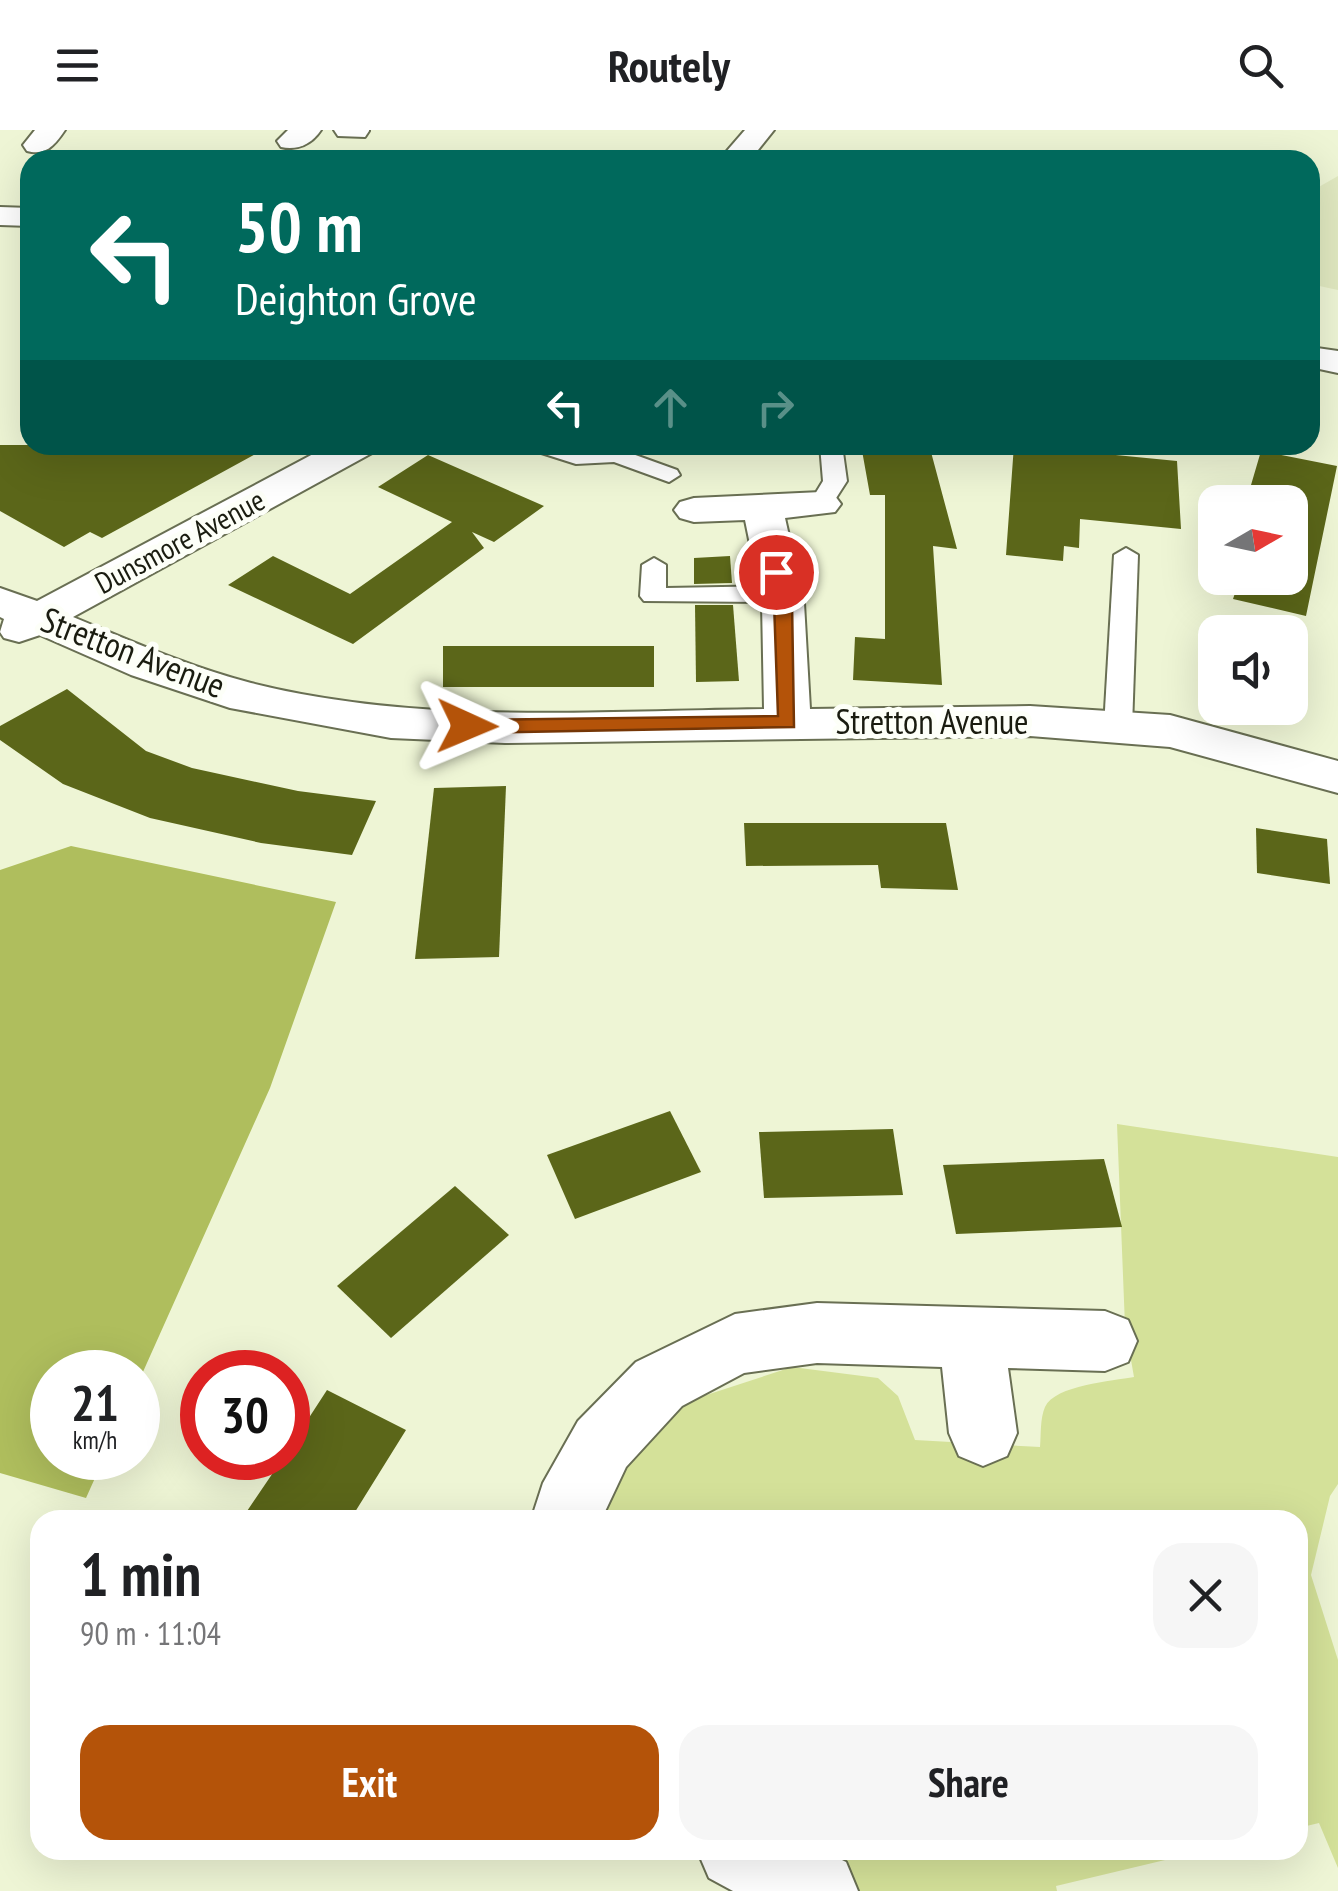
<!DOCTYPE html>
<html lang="en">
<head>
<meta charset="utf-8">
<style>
  :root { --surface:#fff; --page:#f6f6f6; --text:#202124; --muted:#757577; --accent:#b45309 }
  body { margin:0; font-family:"PT Sans Narrow",sans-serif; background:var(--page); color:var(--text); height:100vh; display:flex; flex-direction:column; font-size:38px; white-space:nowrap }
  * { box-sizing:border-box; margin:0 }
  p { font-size:32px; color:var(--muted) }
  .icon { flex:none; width:55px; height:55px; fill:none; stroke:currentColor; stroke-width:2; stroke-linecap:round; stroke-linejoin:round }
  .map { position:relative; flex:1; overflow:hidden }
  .sheet { position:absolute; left:30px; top:1380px; width:1278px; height:350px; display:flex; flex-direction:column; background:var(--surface); border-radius:30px; box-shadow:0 10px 40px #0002 }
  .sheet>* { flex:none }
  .top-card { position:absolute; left:20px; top:20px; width:1300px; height:305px; border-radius:30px; box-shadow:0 10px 40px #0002; background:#00695c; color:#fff; overflow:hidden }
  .needle { width:65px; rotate:81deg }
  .fabs { position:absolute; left:1198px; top:355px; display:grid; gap:20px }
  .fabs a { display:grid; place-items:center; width:110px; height:110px; border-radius:20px; background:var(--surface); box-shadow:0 10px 40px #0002; font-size:50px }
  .speed { position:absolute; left:30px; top:1220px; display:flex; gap:20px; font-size:50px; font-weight:700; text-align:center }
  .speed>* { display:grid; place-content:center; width:130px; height:130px; border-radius:50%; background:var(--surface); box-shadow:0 10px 40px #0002; line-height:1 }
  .speed small { font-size:25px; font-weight:400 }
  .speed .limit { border:15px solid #d22; background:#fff; color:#111 }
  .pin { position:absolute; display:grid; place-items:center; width:85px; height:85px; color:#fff; margin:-42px; border:5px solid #fff; border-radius:50%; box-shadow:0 2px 10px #0007 }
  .me { position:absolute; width:110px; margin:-55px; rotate:91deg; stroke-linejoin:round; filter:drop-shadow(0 0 8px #0008) }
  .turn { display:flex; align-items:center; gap:35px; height:210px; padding:0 50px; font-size:45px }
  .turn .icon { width:130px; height:130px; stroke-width:2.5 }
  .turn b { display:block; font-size:70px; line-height:85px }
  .lanes { display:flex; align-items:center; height:95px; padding:0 50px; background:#0003; justify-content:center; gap:50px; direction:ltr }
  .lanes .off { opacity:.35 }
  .round { display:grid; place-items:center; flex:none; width:105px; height:105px; border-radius:30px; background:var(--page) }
  .overview { display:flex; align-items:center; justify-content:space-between; height:170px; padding:0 50px }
  h1 { font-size:60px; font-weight:700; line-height:75px }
  .button { display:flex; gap:20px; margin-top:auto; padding:20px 50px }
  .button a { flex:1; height:115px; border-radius:30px; background:var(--accent); color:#fff; font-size:40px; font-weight:700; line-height:115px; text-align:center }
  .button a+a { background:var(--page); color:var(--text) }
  header { display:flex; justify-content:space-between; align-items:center; height:130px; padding:0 50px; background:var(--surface); font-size:45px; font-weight:700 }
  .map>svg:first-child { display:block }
  .built { fill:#e1e9c1 }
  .green { fill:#d4e199 }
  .forest { fill:#afbe5d }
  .building { fill:#5b6619 }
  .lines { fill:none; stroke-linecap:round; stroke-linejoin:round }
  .service-casing { stroke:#696f53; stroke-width:4 }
  .minor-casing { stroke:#696f53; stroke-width:4 }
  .service { fill:#fff; fill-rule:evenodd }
  .minor { fill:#fff; fill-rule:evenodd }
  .route { fill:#b45309; stroke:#753606; stroke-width:2.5 }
  .labels { text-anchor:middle; stroke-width:10; stroke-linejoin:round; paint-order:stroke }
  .far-street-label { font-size:30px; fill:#1a1c10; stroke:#fdfff8 }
  .street-label { font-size:35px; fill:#1a1c10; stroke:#fdfff8 }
</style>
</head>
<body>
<header><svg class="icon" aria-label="menu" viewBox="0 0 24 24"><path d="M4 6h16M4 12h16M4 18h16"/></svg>Routely<svg class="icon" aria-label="search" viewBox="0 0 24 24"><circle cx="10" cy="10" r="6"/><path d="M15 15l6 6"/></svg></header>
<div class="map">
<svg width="1338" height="1761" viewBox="0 0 1338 1761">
  <rect width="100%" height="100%" fill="#eef5d5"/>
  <path class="built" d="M 1338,46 L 1338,160 L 1310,154 L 1310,62 Z"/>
  <g class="green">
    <path d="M 1117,994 L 1338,1027 L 1338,1354 L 1330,1366 L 1311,1445 L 1338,1530 L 1338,1738 L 1319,1693 L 1298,1698 L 1298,1390 L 588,1390 L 612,1343 L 688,1271 L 792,1237 L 878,1248 L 898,1266 L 915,1310 L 1040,1317 C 1041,1305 1040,1288 1045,1277 C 1055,1255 1113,1251 1134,1247 L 1125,1196 Z"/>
    <path d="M 787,1720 L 1207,1720 L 1056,1756 L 1057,1761 L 858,1761 Z"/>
  </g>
  <path class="forest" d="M 71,716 L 336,772 L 270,958 L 138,1253 L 138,1242 L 52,1242 L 52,1328 L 104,1328 L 86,1368 L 0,1343 L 0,740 Z"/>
  <g class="building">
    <path d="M 0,315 L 272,315 L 102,408 L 90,402 L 64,417 L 0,381 Z"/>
    <path d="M 861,315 L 902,315 L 904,323 L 931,322 L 957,419 L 933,416 L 942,555 L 853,550 L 855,507 L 885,509 L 885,365 L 870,365 Z"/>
    <path d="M 1014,315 L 1177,331 L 1181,399 L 1080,389 L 1079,418 L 1064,416 L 1063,431 L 1006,425 Z"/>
    <path d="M 1261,321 L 1337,336 L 1306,486 L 1233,469 L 1240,448 L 1290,448 L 1290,372 L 1246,372 Z"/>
    <path d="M 428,325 L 544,376 L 494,412 L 472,402 L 484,418 L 353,514 L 228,455 L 273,426 L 350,464 L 452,392 L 378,357 Z"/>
    <path d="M 730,426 L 732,453 L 694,454 L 694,428 Z"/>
    <path d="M 695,475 L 733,475 L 739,551 L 696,552 Z"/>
    <rect x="443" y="516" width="211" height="41"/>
    <path d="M 67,559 L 146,621 L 192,638 L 298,661 L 376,671 L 352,725 L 261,713 L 150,688 L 63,654 L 0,610 L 0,596 Z"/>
    <path d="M 506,656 L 499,827 L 415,829 L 434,658 Z"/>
    <path d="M 744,693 L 946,693 L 958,760 L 881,758 L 878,735 L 746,736 Z"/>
    <path d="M 1256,698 L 1327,709 L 1330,754 L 1257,743 Z"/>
    <path d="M 670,981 L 701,1042 L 575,1089 L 547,1025 Z"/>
    <path d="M 893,999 L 903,1065 L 764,1068 L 759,1002 Z"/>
    <path d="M 1104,1029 L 1122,1097 L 956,1104 L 943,1035 Z"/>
    <path d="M 455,1056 L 509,1105 L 391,1208 L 337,1156 Z"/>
    <path d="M 327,1260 L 406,1300 L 350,1390 L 241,1390 L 283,1328 L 288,1328 L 288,1320 Z"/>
  </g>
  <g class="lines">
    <defs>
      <g id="service">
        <path d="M 529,315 L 562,315 L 578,320 L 616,318 L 677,340 L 680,345 L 669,352 L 614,332 L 576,334 L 532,320 Z"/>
        <path d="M 820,315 L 842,315 L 847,351 L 829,379 L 821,381 L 809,374 L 823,351 Z"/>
        <path d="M 1126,418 L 1138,425 L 1132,597 L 1128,603 L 1108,603 L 1104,597 L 1114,425 Z"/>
        <path d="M 654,428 L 666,435 L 666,458 L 781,456 L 794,464 L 781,472 L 644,471 L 640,466 L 642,435 Z"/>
      </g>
      <g id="minor">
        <path d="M 35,0 L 65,0 C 55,15 46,26 27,21 L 23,15 Z"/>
        <path d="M 288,0 L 321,0 C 312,14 297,21 281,17 L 277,11 Z"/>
        <path d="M 334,0 L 369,0 L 369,1 L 365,7 L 338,6 Z"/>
        <path d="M 745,0 L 774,0 L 750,30 L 719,30 Z"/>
        <path d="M 0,77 L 30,78 L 30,96 L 0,95 Z"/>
        <path d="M 1310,217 L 1338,221 L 1338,243 L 1310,237 Z"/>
        <path d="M 330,315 L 378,315 L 372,323 L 73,487 C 131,511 189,537 251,553 C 418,595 594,581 764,579 L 762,473 L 745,390 L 694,392 L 680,388 L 674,380 L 680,372 L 694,368 L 821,362 L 835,366 L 841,374 L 835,382 L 785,388 L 804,473 L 810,579 L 1030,576 L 1170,585 L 1338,631 L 1338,663 L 1170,617 L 1030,606 L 505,613 L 391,608 L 230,578 L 131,545 L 40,505 L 19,512 L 4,508 L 0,502 L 4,489 L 0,487 L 0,458 L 37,471 Z"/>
        <path d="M 817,1173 L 1105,1181 L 1128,1190 L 1137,1211 L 1128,1232 L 1105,1241 L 1008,1238 L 1017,1303 L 1007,1326 L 983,1336 L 959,1326 L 949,1303 L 942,1237 L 817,1233 L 744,1243 L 682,1276 L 626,1337 L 601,1390 L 531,1390 L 543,1353 L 578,1291 L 636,1232 L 735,1184 Z"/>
        <path d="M 697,1720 L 822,1720 L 846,1732 L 858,1761 L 733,1761 L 709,1748 Z"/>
      </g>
    </defs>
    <use href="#service" class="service-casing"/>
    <use href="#minor" class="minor-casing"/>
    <use href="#service" class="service"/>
    <use href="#minor" class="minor"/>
  </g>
  <path class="route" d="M 776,437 L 784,442 L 792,472 L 794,597 L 467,603 L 457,596 L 467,590 L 778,586 L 774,472 L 767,442 Z"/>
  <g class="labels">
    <g class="far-street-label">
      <text transform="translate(180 412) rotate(-28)" y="10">Dunsmore Avenue</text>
    </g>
    <g class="street-label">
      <text transform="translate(133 523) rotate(21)" y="12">Stretton Avenue</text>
      <text x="932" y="604">Stretton Avenue</text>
    </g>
  </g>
</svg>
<div class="fabs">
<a><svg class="needle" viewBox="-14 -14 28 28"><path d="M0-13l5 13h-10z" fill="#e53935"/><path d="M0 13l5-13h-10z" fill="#757577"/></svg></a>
<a><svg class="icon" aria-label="sound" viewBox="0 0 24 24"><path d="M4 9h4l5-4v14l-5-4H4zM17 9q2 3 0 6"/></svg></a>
</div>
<div class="speed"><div>21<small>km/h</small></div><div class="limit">30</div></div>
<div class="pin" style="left:776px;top:442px;background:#d93025"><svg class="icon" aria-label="arrive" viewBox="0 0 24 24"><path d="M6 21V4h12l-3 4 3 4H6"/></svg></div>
<svg class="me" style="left:467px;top:596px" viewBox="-20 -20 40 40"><path d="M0-17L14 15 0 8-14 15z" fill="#b45309" stroke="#fff" stroke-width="4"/></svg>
<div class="top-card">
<div class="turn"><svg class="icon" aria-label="left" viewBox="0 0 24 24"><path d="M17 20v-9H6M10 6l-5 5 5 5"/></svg><div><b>50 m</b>Deighton Grove</div></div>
<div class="lanes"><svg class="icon" aria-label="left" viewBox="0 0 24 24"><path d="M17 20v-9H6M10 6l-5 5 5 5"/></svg><svg class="icon off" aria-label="ahead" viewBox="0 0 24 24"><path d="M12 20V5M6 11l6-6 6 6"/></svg><svg class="icon off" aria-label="right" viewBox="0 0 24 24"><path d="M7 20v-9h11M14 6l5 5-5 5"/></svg></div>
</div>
<section class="sheet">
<div class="overview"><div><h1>1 min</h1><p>90 m · 11:04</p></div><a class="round"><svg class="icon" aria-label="close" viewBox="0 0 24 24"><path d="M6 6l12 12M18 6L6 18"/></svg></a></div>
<div class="button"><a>Exit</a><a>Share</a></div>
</section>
</div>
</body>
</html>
